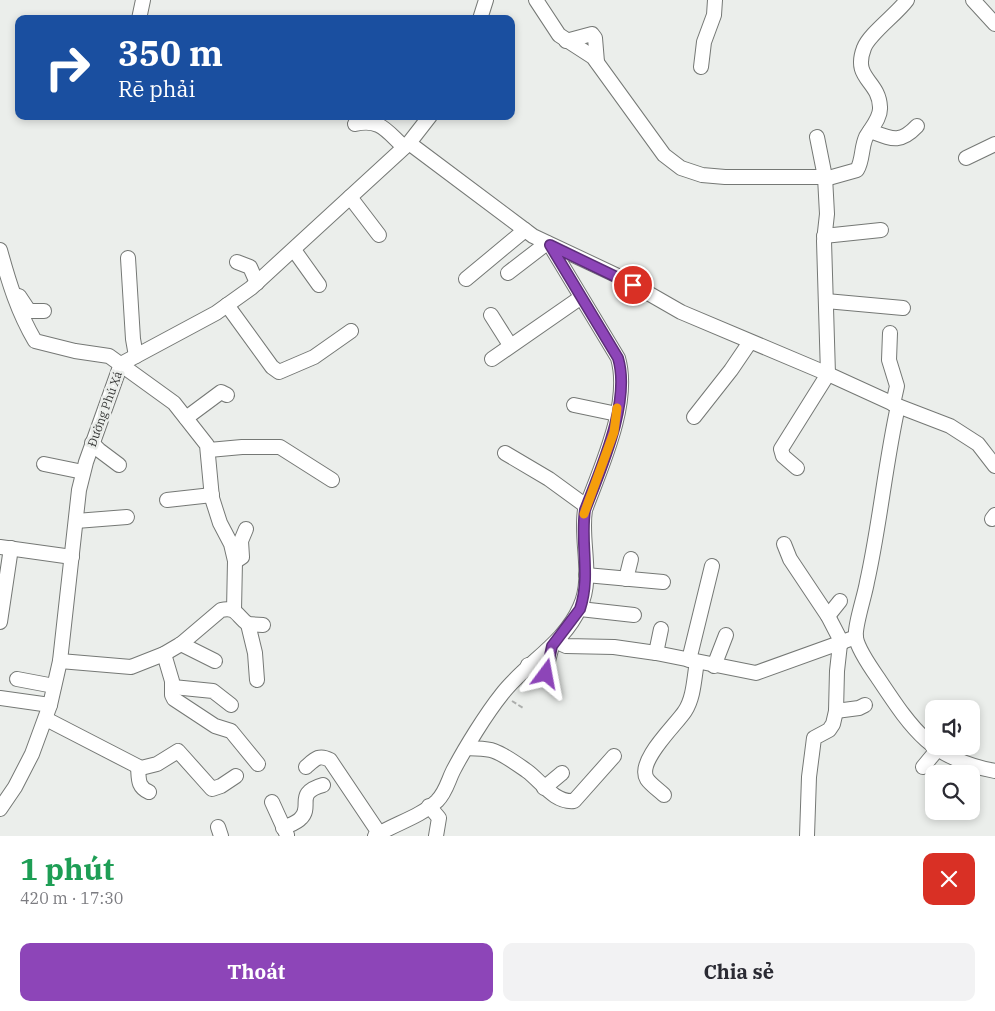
<!DOCTYPE html>
<html lang="vi">
<head>
<meta charset="utf-8">
<style>
  :root { --surface:#fff; --page:#f2f2f3; --text:#2b2b33; --muted:#7c7c81; --accent:#8d45b8 }
  body { margin:0; font-family:"IBM Plex Serif",serif; background:var(--page); color:var(--text); height:100vh; display:flex; flex-direction:column; font-size:19px; white-space:nowrap }
  * { box-sizing:border-box; margin:0 }
  p { font-size:16px; color:var(--muted) }
  .icon { flex:none; width:28px; height:28px; fill:none; stroke:currentColor; stroke-width:2; stroke-linecap:round; stroke-linejoin:round }
  .map { position:relative; height:836px; overflow:hidden }
  .details { display:flex; flex-direction:column; background:var(--surface); flex:1 }
  .details>* { flex:none }
  .hud { position:absolute; left:15px; top:15px; width:500px; height:105px; border-radius:10px; box-shadow:0 2px 8px #0003; background:#1a4fa0; color:#fff; overflow:hidden }
  .fabs { position:absolute; left:925px; top:700px; display:grid; gap:10px }
  .fabs a { display:grid; place-items:center; width:55px; height:55px; border-radius:10px; background:var(--surface); box-shadow:0 2px 8px #0003; font-size:25px }
  .pin { position:absolute; display:grid; place-items:center; width:42px; height:42px; color:#fff; margin:-21px; border:2px solid #fff; border-radius:50%; box-shadow:0 1px 5px #0007 }
  .me { position:absolute; width:55px; margin:-28px; rotate:13deg; stroke-linejoin:round; filter:drop-shadow(0 0 4px #0008) }
  .turn { display:flex; align-items:center; gap:18px; height:105px; padding:0 20px; font-size:22px }
  .turn .icon { width:65px; height:65px; stroke-width:2.5 }
  .turn b { display:block; font-size:35px; line-height:42px }
  .round { display:grid; place-items:center; flex:none; width:52px; height:52px; border-radius:10px; background:var(--page) }
  .summary { display:flex; align-items:center; justify-content:space-between; height:85px; padding:0 20px }
  h1 { font-size:30px; font-weight:700; line-height:38px; color:#1e9e55 }
  .action { display:flex; gap:10px; margin-top:auto; padding:10px 20px }
  .action a { flex:1; height:58px; border-radius:10px; background:var(--accent); color:#fff; font-size:20px; font-weight:700; line-height:58px; text-align:center }
  .action a+a { background:var(--page); color:var(--text) }
  .map>svg:first-child { display:block }
  .lines { fill:none; stroke-linecap:round; stroke-linejoin:round }
  .minor-casing { stroke:#757875; stroke-width:16 }
  .path { stroke:#acaeac; stroke-width:2; stroke-dasharray:5 2.5; stroke-linecap:butt }
  .minor { stroke:#fff; stroke-width:14 }
  .route-casing { stroke:#5c2d78; stroke-width:12 }
  .route { stroke:#8d45b8; stroke-width:9 }
  .slow { stroke:#f59e0b; stroke-width:9 }
  .labels { text-anchor:middle; stroke-width:5; stroke-linejoin:round; paint-order:stroke }
  .street-label { font-size:12px; fill:#363736; stroke:#ebeeeb }
</style>
</head>
<body>
<div class="map">
<svg width="995" height="836" viewBox="0 0 995 836">
  <rect width="100%" height="100%" fill="#ebeeeb"/>
  <g class="lines">
    <defs>
      <g id="minor">
        <path d="M 536,0 L 559,35 L 593,57 L 664,155 L 681,168 L 702,175 L 725,177 L 825,177"/>
        <path d="M 973,0 L 995,24"/>
        <path d="M 139,19 L 143,0"/>
        <path d="M 480,19 L 486,0"/>
        <path d="M 566,41 L 592,34 L 595,38 L 597,62"/>
        <path d="M 701,67 L 704,42 L 714,15 L 715,0"/>
        <path d="M 355,124 C 381,118 387,132 404,147"/>
        <path d="M 870,131 C 892,139 900,144 917,126"/>
        <path d="M 409,143 L 533,236 L 620,277 L 681,312 L 828,374 L 898,406 L 950,426 L 978,444 L 995,466"/>
        <path d="M 966,158 L 995,144"/>
        <path d="M 825,179 L 857,170 C 863,160 861,148 866,137 C 871,128 881,118 880,107 C 879,80 852,79 864,48 C 869,34 897,14 907,0"/>
        <path d="M 350,197 L 379,235"/>
        <path d="M 824,236 L 881,230"/>
        <path d="M 0,250 C 9,283 18,312 35,341 L 75,351 L 109,356 L 174,403 L 207,445 L 212,498 L 220,523 L 231,544 L 235,561 L 234,610"/>
        <path d="M 294,250 L 319,285"/>
        <path d="M 128,258 L 133,339 L 136,356"/>
        <path d="M 237,262 L 250,267 L 257,283"/>
        <path d="M 508,273 L 547,243"/>
        <path d="M 466,279 L 525,230"/>
        <path d="M 19,296 L 29,311 L 44,311"/>
        <path d="M 826,301 L 903,308"/>
        <path d="M 227,305 L 272,367 L 279,372 L 314,357 L 351,331"/>
        <path d="M 491,315 L 510,345"/>
        <path d="M 890,333 L 889,360 L 897,386 L 893,404"/>
        <path d="M 492,359 L 580,298"/>
        <path d="M 574,405 L 617,414"/>
        <path d="M 898,406 C 885,465 880,524 867,582 C 865,595 854,627 856,638 C 858,649 871,668 878,678 C 912,729 931,759 995,771"/>
        <path d="M 694,417 L 731,370 L 750,342"/>
        <path d="M 186,418 L 221,392 L 227,395"/>
        <path d="M 92,443 L 99,450 L 119,465"/>
        <path d="M 209,450 L 242,447 L 280,447 L 332,480"/>
        <path d="M 505,453 L 549,479 L 586,506"/>
        <path d="M 44,464 L 83,472"/>
        <path d="M 797,468 L 783,456 L 781,449 L 828,374 L 824,241 L 827,214 L 825,177 L 817,137"/>
        <path d="M 167,500 L 212,495"/>
        <path d="M 992,519 L 995,515"/>
        <path d="M 76,521 L 127,517"/>
        <path d="M 784,544 L 790,559 L 828,616 L 842,643"/>
        <path d="M 0,547 L 72,557"/>
        <path d="M 236,561 L 242,557 L 241,541 L 246,529"/>
        <path d="M 586,575 L 663,582"/>
        <path d="M 626,579 L 631,559"/>
        <path d="M 580,609 L 634,615"/>
        <path d="M 828,616 L 840,601"/>
        <path d="M 0,622 L 11,548"/>
        <path d="M 248,624 L 255,653 L 257,680"/>
        <path d="M 557,642 L 566,646 L 614,647 L 656,653 L 756,673 L 856,637"/>
        <path d="M 181,644 L 215,661"/>
        <path d="M 656,653 L 661,629"/>
        <path d="M 164,654 L 172,681 L 172,695 L 174,699 L 215,726 L 231,731 L 258,764"/>
        <path d="M 689,660 L 712,566"/>
        <path d="M 60,661 L 131,667 L 164,654 L 181,644 L 221,610 C 237,606 237,617 248,624 L 263,625"/>
        <path d="M 528,665 L 544,676 L 552,646"/>
        <path d="M 714,666 L 726,635"/>
        <path d="M 17,679 L 54,686"/>
        <path d="M 173,687 L 213,691 L 231,705"/>
        <path d="M 0,698 L 50,705"/>
        <path d="M 836,711 L 859,708 L 865,705"/>
        <path d="M 46,719 L 141,768 L 157,764 L 178,751 L 212,789 L 221,786 L 236,776"/>
        <path d="M 467,748 C 475,749 486,748 494,751 C 505,755 517,764 527,771 C 541,781 554,803 574,801 L 614,756"/>
        <path d="M 138,767 C 139,778 137,787 149,792"/>
        <path d="M 306,767 C 315,759 319,754 330,760 L 379,833"/>
        <path d="M 923,767 L 937,750"/>
        <path d="M 544,788 L 562,773"/>
        <path d="M 664,795 C 659,790 651,785 647,779 C 636,761 677,724 685,711 C 694,697 694,678 697,662"/>
        <path d="M 272,802 L 287,835"/>
        <path d="M 429,806 L 439,818 L 436,836"/>
        <path d="M 0,809 L 15,787 L 32,754 L 50,705 L 60,661 L 79,490 L 86,462 L 121,364 L 216,313 L 251,288 L 409,143 L 430,116"/>
        <path d="M 218,827 L 221,836"/>
        <path d="M 283,828 C 289,825 297,823 301,818 C 313,806 294,793 323,785"/>
        <path d="M 375,836 C 394,824 420,817 437,801 C 446,792 448,781 453,771 C 465,748 486,714 502,694 C 526,663 564,644 580,607 C 594,577 580,541 585,510 C 601,467 631,403 618,358 L 550,245"/>
        <path d="M 807,836 L 809,777 L 814,738 L 829,730 L 833,724 L 836,711 L 837,671 L 840,644"/>
      </g>
    </defs>
    <use href="#minor" class="minor-casing"/>
    <path class="path" d="M 512,701 L 523,708"/>
    <use href="#minor" class="minor"/>
  </g>
  <g class="lines">
    <defs>
      <path id="route" d="M 546,674 L 552,646 L 580,609 C 591,576 580,543 585,510 C 601,468 631,402 618,358 L 550,245 L 633,285"/>
    </defs>
    <use href="#route" class="route-casing"/>
    <use href="#route" class="route"/>
    <path class="slow" d="M 584,514 L 614,432 L 617,408"/>
  </g>
  <g class="labels">
    <g class="street-label">
      <text transform="translate(105 409) rotate(-70)" y="4">Đường Phú Xá</text>
    </g>
  </g>
</svg>
<div class="fabs">
<a><svg class="icon" aria-label="sound" viewBox="0 0 24 24"><path d="M4 9h4l5-4v14l-5-4H4zM17 9q2 3 0 6"/></svg></a>
<a><svg class="icon" aria-label="search" viewBox="0 0 24 24"><circle cx="10" cy="10" r="6"/><path d="M15 15l6 6"/></svg></a>
</div>
<div class="pin" style="left:633px;top:285px;background:#d93025"><svg class="icon" aria-label="arrive" viewBox="0 0 24 24"><path d="M6 21V4h12l-3 4 3 4H6"/></svg></div>
<svg class="me" style="left:546px;top:674px" viewBox="-20 -20 40 40"><path d="M0-17L14 15 0 8-14 15z" fill="#8d45b8" stroke="#fff" stroke-width="4"/></svg>
<div class="hud">
<div class="turn"><svg class="icon" aria-label="right" viewBox="0 0 24 24"><path d="M7 20v-9h11M14 6l5 5-5 5"/></svg><div><b>350 m</b>Rẽ phải</div></div>
</div>
</div>
<section class="details">
<div class="summary"><div><h1>1 phút</h1><p>420 m · 17:30</p></div><a class="round" style="background:#d93025;color:#fff"><svg class="icon" aria-label="close" viewBox="0 0 24 24"><path d="M6 6l12 12M18 6L6 18"/></svg></a></div>
<div class="action"><a>Thoát</a><a>Chia sẻ</a></div>
</section>
</body>
</html>
